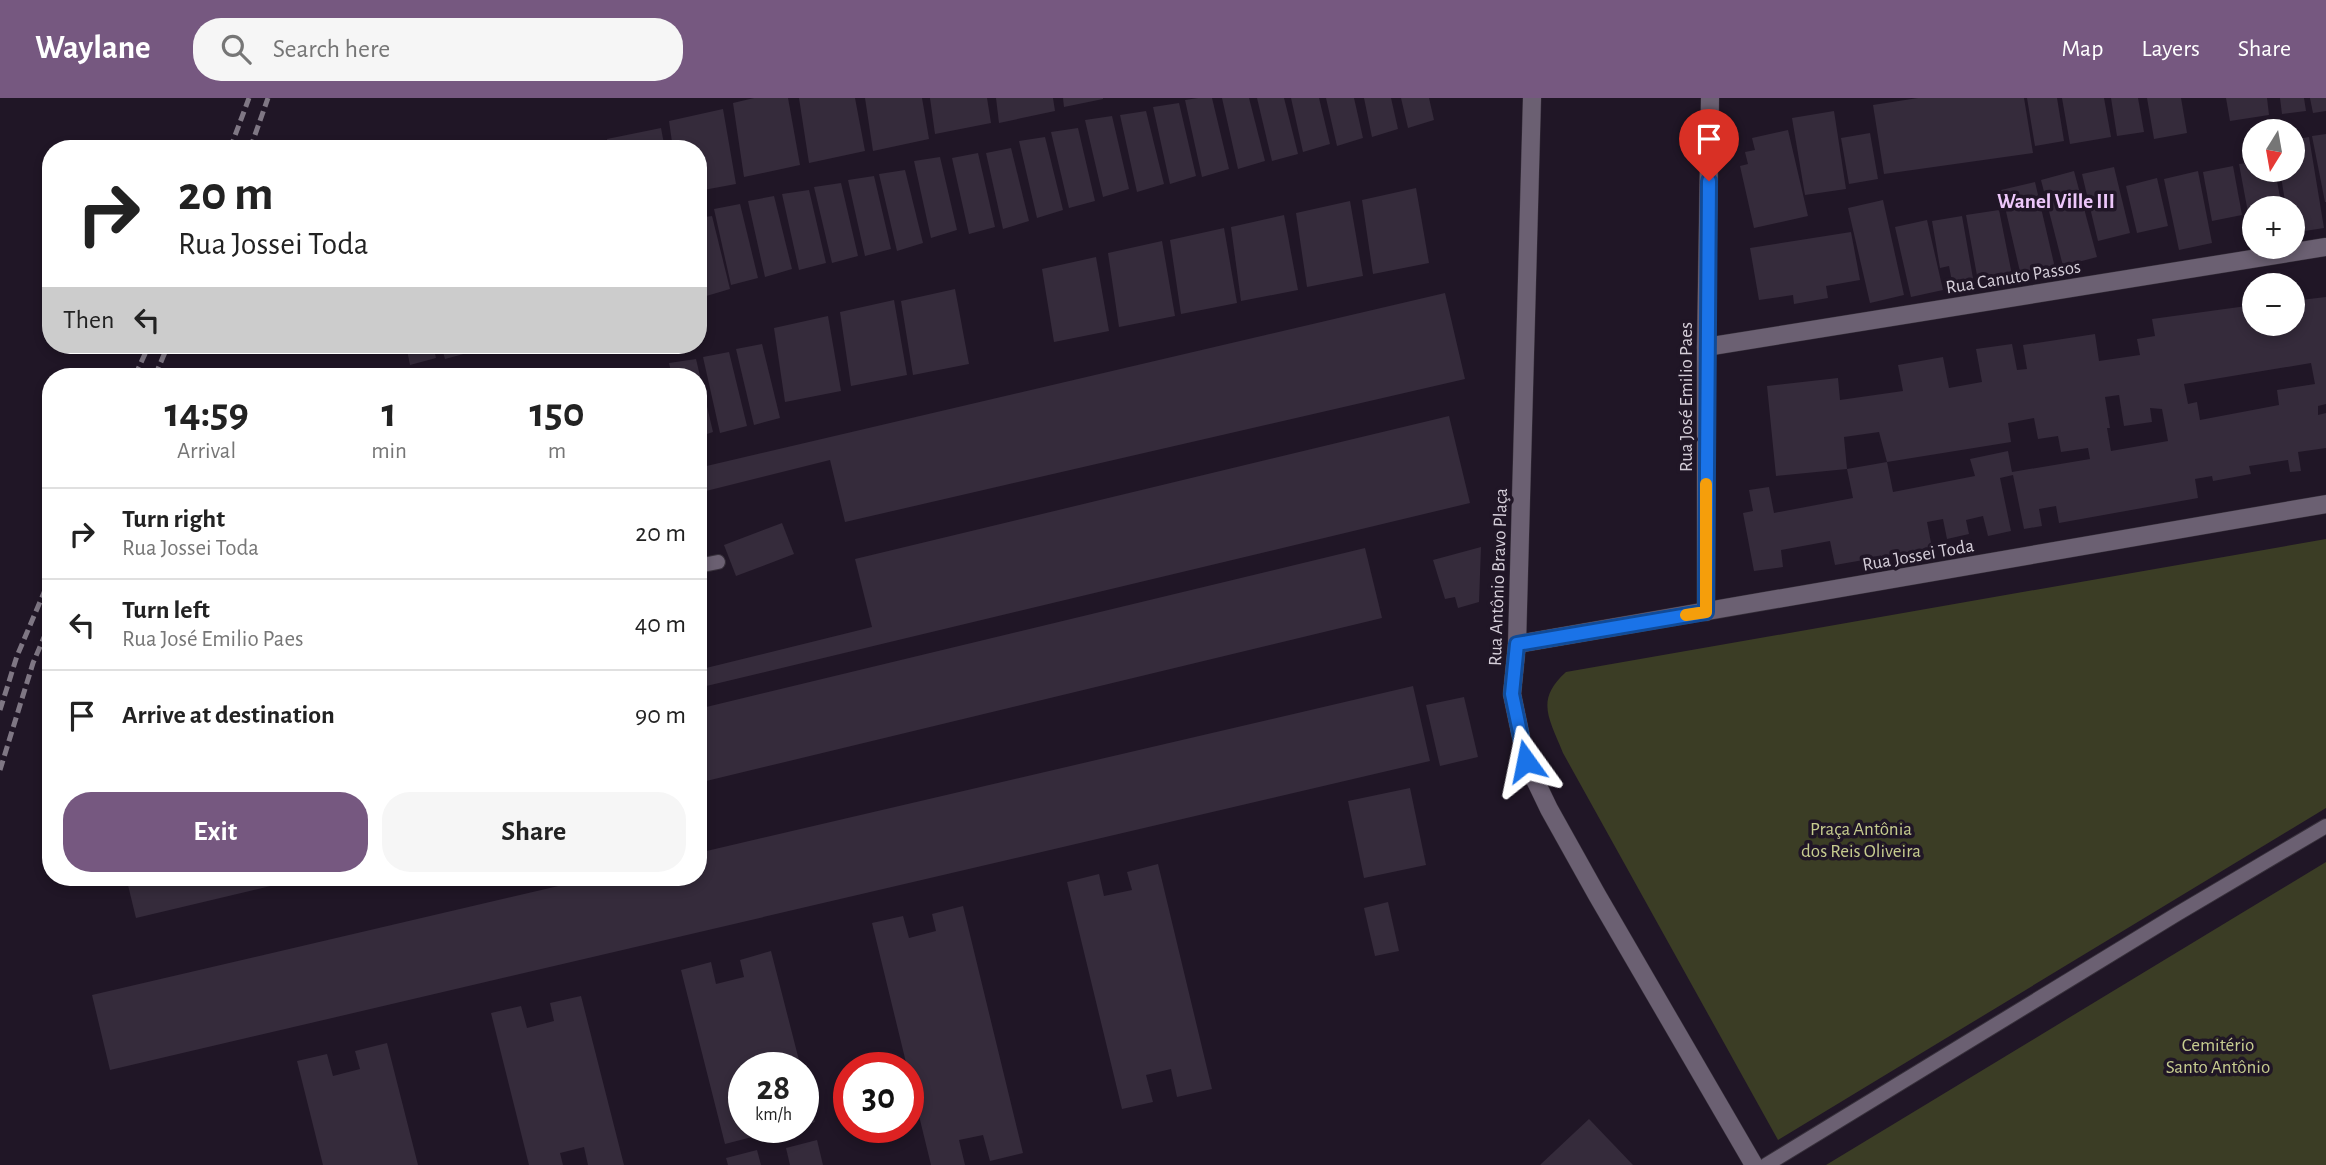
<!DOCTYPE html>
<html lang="en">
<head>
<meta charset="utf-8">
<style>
  :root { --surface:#fff; --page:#f6f6f6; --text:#222; --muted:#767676; --line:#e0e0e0; --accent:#765880 }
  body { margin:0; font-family:"Alegreya Sans",sans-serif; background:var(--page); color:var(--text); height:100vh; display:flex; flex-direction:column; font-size:26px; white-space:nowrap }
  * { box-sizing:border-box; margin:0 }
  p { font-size:23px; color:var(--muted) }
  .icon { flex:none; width:38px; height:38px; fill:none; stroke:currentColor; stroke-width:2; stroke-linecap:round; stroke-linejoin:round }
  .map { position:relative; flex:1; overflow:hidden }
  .side { position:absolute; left:42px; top:270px; width:665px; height:518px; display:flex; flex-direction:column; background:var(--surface); border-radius:28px; box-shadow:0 4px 10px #0003 }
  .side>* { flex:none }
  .banner { position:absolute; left:42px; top:42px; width:665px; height:214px; border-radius:28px; box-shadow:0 4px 10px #0003; background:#fff; color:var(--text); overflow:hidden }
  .needle { width:46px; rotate:191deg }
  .fabs { position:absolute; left:2242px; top:21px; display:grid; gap:14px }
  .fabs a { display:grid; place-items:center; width:63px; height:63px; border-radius:50%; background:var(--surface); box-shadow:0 4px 10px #0003; font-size:35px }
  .speed { position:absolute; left:728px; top:954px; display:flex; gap:14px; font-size:35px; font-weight:700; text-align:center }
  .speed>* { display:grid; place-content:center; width:91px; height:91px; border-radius:50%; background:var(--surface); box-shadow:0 4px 10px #0003; line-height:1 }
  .speed small { font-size:18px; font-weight:400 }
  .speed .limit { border:10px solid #d22; background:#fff; color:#111 }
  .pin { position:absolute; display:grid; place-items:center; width:60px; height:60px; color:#fff; margin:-72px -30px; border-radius:50% 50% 50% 0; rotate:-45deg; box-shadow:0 0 7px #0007 }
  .pin .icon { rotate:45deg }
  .me { position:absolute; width:77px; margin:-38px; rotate:348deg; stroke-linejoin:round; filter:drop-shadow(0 0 5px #0008) }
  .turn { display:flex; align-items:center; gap:24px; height:147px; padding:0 21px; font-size:32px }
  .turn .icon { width:91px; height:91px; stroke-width:2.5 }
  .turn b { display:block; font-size:49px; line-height:60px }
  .then { display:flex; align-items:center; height:66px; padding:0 21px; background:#0003; gap:14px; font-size:26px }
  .eta { display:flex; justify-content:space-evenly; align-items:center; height:119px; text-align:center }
  .eta b { font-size:42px; font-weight:700; line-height:49px }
  .action { display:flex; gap:14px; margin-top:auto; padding:14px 21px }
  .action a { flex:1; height:80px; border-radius:28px; background:var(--accent); color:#fff; font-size:28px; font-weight:700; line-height:80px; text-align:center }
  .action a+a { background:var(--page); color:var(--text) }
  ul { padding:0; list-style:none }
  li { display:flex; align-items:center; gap:21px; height:91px; padding:0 21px; border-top:2px solid var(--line) }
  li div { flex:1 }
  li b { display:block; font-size:26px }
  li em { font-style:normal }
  header { display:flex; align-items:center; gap:42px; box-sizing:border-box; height:98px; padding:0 35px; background:var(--accent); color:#fff }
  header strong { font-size:33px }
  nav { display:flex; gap:38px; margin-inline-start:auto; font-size:24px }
  .search { width:490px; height:63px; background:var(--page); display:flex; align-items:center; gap:18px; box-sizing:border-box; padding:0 24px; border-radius:28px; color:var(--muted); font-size:26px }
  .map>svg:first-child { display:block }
  .green { fill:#3b3d25 }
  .building { fill:#352b3b; fill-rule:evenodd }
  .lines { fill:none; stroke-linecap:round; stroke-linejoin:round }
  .service-casing { stroke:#37303b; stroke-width:16 }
  .minor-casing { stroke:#37303b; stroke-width:19 }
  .service { stroke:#6b6072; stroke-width:14 }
  .minor { stroke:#6b6072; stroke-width:18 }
  .rail { stroke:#7f7784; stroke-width:5; stroke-dasharray:10 5; stroke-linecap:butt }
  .route-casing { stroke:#114b97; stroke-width:18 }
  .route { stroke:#1a73e8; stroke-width:12 }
  .slow { stroke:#f59e0b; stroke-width:12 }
  .labels { text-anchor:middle; stroke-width:7; stroke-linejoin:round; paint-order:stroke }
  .street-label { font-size:19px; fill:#d5ced9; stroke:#201626 }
  .park-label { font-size:19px; fill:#c6cc8f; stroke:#201626 }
  .neighbourhood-label { font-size:21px; font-weight:bold; fill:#edc7fa; stroke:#201626 }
</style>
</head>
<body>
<header>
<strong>Waylane</strong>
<div class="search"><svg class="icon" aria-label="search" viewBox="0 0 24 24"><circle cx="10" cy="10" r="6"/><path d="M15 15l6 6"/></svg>Search here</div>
<nav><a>Map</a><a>Layers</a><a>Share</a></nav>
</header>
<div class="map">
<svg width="2326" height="1067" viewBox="0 0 2326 1067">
  <rect width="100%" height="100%" fill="#201626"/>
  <g class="green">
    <path d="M 2326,441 L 2326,710 L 1778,1042 L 1563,655 C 1549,620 1535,602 1566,574 Z"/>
    <path d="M 2326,764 L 2326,1067 L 1826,1067 Z"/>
  </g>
  <g class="building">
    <path d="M 754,0 L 788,0 L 800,67 L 744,79 L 733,5 Z"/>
    <path d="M 799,0 L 855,0 L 865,53 L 809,65 Z"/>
    <path d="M 865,0 L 922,0 L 929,41 L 873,53 Z"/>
    <path d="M 930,0 L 987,0 L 991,25 L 935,36 Z"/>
    <path d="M 996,0 L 1053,0 L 1055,13 L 999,25 Z"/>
    <path d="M 1063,0 L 1103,0 L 1103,1 L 1064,9 Z"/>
    <path d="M 1198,0 L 1212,0 L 1229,71 L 1202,79 L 1185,2 Z"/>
    <path d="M 1222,0 L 1249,0 L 1265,63 L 1238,71 Z"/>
    <path d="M 1257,0 L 1284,0 L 1298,56 L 1272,63 Z"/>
    <path d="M 1291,0 L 1319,0 L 1330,46 L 1303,54 Z"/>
    <path d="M 1326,0 L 1354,0 L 1363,40 L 1337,48 Z"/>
    <path d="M 1364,0 L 1391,0 L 1398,31 L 1372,39 Z"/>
    <path d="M 1401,0 L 1429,0 L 1434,22 L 1408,30 Z"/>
    <path d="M 1918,0 L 2024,0 L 2033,55 L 1884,76 L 1873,7 Z"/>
    <path d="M 2027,0 L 2057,0 L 2064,43 L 2035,48 Z"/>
    <path d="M 2062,0 L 2104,0 L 2111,39 L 2070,46 Z"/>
    <path d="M 2111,0 L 2138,0 L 2144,34 L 2117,38 Z"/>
    <path d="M 2147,0 L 2181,0 L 2187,35 L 2154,41 Z"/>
    <path d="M 2226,0 L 2267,0 L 2269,17 L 2230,23 Z"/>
    <path d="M 2280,0 L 2304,0 L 2306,13 L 2282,16 Z"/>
    <path d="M 2310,0 L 2326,0 L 2326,13 L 2313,15 Z"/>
    <path d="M 1179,5 L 1196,78 L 1170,86 L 1153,9 Z"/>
    <path d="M 723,11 L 736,86 L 698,93 L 698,51 L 673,51 L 669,23 Z"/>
    <path d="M 1146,13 L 1164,86 L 1137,94 L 1120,17 Z"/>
    <path d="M 1834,13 L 1846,91 L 1805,97 L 1792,20 Z"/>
    <path d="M 1112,18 L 1129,91 L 1103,99 L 1085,22 Z"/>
    <path d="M 661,30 L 665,51 L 609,51 L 607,41 Z"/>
    <path d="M 1078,30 L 1095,103 L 1069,110 L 1051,34 Z"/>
    <path d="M 1788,32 L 1808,118 L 1754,130 L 1740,68 L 1748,66 L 1745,54 L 1755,52 L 1752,40 Z"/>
    <path d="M 1870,35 L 1878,81 L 1849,86 L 1841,40 Z"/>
    <path d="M 2326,36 L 2326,104 L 2325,104 L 2312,38 Z"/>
    <path d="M 1045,39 L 1063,112 L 1037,120 L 1019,43 Z"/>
    <path d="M 2309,39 L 2324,130 L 2292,135 L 2292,110 L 2286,110 L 2280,72 L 2292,72 L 2292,42 Z"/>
    <path d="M 599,44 L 600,51 L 574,51 L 574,50 Z"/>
    <path d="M 1011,50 L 1029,123 L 1003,131 L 986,55 Z"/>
    <path d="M 978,55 L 995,129 L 969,136 L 952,60 Z"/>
    <path d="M 940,59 L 957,132 L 931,140 L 914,63 Z"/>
    <path d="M 2254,64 L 2254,72 L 2275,72 L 2282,110 L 2254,110 L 2254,119 L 2249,120 L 2239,66 Z"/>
    <path d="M 2233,68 L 2242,117 L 2212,123 L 2203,74 Z"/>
    <path d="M 2114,69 L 2130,135 L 2098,143 L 2082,76 Z"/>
    <path d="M 905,72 L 923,145 L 897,153 L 879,76 Z"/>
    <path d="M 2074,73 L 2097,159 L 2063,168 L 2041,82 Z"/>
    <path d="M 2198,73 L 2212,145 L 2179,152 L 2164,81 Z"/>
    <path d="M 874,78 L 891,151 L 865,158 L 848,82 Z"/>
    <path d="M 2157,80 L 2168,128 L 2137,135 L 2126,88 Z"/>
    <path d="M 2035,84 L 2055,170 L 2021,178 L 2001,92 Z"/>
    <path d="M 841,85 L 858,158 L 832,165 L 814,89 Z"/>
    <path d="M 1416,90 L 1429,165 L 1373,176 L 1362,102 Z"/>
    <path d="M 809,92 L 826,165 L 799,172 L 782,96 Z"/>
    <path d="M 774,98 L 792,171 L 765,179 L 748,103 Z"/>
    <path d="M 1883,102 L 1904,197 L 1870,205 L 1848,110 Z"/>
    <path d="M 1350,103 L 1363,178 L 1307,189 L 1296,115 Z"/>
    <path d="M 740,106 L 758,180 L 731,187 L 714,111 Z"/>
    <path d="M 1999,112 L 2012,177 L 1978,183 L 1966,117 Z"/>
    <path d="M 1284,117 L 1298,192 L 1241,203 L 1231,129 Z"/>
    <path d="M 712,118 L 730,191 L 703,199 L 698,176 L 698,120 Z"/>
    <path d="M 1962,118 L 1974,186 L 1953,189 L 1949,168 L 1940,170 L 1932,123 Z"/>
    <path d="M 1927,122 L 1943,192 L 1911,199 L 1895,129 Z"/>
    <path d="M 1224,130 L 1237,205 L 1181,216 L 1170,142 Z"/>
    <path d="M 1851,134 L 1860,182 L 1826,188 L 1828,200 L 1794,206 L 1793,197 L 1759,202 L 1750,150 Z"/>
    <path d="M 1162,143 L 1175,218 L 1119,229 L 1108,155 Z"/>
    <path d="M 1096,159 L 1109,233 L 1054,244 L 1042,171 Z"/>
    <path d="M 955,191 L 969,266 L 913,277 L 901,203 Z"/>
    <path d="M 1445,195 L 1465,281 L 845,424 L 830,362 L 698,395 L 698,370 Z"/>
    <path d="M 2326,199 L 2326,306 L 2318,308 L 2318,317 L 2326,315 L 2326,350 L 2298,354 L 2301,373 L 2290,374 L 2288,362 L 2249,368 L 2251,376 L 2213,383 L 2212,378 L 2195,381 L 2198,400 L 2059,425 L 2056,408 L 2039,411 L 2042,428 L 2024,431 L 2013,377 L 2000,380 L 2011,433 L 1988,438 L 1983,418 L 1966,422 L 1969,436 L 1947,441 L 1943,421 L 1927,424 L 1932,450 L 1835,467 L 1830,443 L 1781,452 L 1783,469 L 1754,473 L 1743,415 L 1753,413 L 1749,392 L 1769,389 L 1774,415 L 1853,400 L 1847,371 L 1776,378 L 1767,288 L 1838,280 L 1840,302 L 1903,293 L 1898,267 L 1943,259 L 1949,290 L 1982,284 L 1976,251 L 2012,246 L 2017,272 L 2027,271 L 2023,247 L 2095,236 L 2099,263 L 2140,257 L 2137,241 L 2155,238 L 2152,221 L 2254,207 L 2254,226 L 2292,226 L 2292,203 ZM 2311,265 L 2315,286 L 2277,292 L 2279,307 L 2200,322 L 2197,304 L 2188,306 L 2184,286 ZM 2119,297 L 2124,328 L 2152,324 L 2150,310 L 2162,311 L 2168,343 L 2111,353 L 2107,330 L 2110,330 L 2105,299 ZM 2034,320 L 2038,341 L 2058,338 L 2061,354 L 2088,350 L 2090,361 L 2012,374 L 2008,353 L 1970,361 L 1975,378 L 1893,394 L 1887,364 L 1847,371 L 1844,339 L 1879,334 L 1887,364 L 2011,344 L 2008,325 Z"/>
    <path d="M 894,202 L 907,277 L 851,288 L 840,214 Z"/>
    <path d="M 828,218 L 841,293 L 785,304 L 774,230 Z"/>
    <path d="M 762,246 L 780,320 L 754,327 L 736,251 Z"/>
    <path d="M 406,247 L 433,247 L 436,260 L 410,267 Z"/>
    <path d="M 441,247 L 469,247 L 471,254 L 445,261 Z"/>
    <path d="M 729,254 L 747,328 L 720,335 L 703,259 Z"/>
    <path d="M 696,261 L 713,334 L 698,339 L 698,278 L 672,278 L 669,265 Z"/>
    <path d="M 664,270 L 666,278 L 638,278 L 637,275 Z"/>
    <path d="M 1449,318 L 1470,405 L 698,590 L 698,544 L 706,570 L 872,529 L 855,461 Z"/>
    <path d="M 782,425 L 794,456 L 736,478 L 724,447 Z"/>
    <path d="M 1481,449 L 1479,504 L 1458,510 L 1455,499 L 1445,501 L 1433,462 Z"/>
    <path d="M 1365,450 L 1382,520 L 698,685 L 698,611 Z"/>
    <path d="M 1413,588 L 1430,663 L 110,972 L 92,897 L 597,779 L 698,779 L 698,755 Z"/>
    <path d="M 1464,599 L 1478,659 L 1440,668 L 1426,607 Z"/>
    <path d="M 1410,690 L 1426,767 L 1364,780 L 1348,703 Z"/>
    <path d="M 1158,766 L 1212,991 L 1177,999 L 1171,971 L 1146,977 L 1153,1004 L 1122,1011 L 1067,784 L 1099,776 L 1104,798 L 1132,792 L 1127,774 Z"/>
    <path d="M 126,779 L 304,779 L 304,780 L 136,820 Z"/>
    <path d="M 1388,804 L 1399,853 L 1375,858 L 1364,810 Z"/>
    <path d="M 963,808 L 1023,1055 L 990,1063 L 983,1037 L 959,1042 L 965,1067 L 931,1067 L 872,825 L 903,818 L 909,840 L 936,833 L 932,816 Z"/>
    <path d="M 771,853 L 801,970 L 744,970 L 744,1029 L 754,1029 L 756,1038 L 725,1046 L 681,872 L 711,864 L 716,886 L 744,879 L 740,862 Z"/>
    <path d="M 581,898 L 624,1067 L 588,1067 L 584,1049 L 560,1055 L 563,1067 L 529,1067 L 491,915 L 521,908 L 527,930 L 554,923 L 550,905 Z"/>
    <path d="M 387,945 L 418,1067 L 323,1067 L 297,963 L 327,956 L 333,978 L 360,971 L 355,953 Z"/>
    <path d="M 803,983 L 815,1024 L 803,1027 Z"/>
    <path d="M 1589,1021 L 1633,1067 L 1540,1067 Z"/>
    <path d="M 817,1042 L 823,1067 L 790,1067 L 786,1050 Z"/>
    <path d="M 757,1052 L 761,1067 L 728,1067 L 726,1060 Z"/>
  </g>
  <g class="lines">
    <defs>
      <g id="service">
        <path d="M 698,468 L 718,464"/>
        <path d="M 1766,1067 L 2177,816 L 2326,728"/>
      </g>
      <g id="minor">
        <path d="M 1532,0 L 1517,546 L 1512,596 L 1526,663 L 1549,711 L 1597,797 L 1754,1067"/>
        <path d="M 1706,249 L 2326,149"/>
        <path d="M 1706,514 L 1706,249 L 1710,0"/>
        <path d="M 1517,546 L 2326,406"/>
      </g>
    </defs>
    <use href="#service" class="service-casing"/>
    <use href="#minor" class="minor-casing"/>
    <use href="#service" class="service"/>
    <use href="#minor" class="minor"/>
    <g class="rail">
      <path d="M 230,51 L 249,0"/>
      <path d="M 250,51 L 268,0"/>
      <path d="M 135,278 L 149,247"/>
      <path d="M 155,278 L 168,247"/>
      <path d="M 0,612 L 17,558 L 51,478"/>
      <path d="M 0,672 L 33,565 L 51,523"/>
    </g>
  </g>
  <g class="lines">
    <defs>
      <path id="route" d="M 1526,663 L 1512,596 L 1517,546 L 1706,514 L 1709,83"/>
    </defs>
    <use href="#route" class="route-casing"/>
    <use href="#route" class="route"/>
    <path class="slow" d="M 1686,517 L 1706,514 L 1706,386"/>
  </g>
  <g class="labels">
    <g class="street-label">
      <text transform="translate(2013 178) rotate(-9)" y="7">Rua Canuto Passos</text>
      <text transform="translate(1685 299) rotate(-90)" y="7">Rua José Emilio Paes</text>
      <text transform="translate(1918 456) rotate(-10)" y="7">Rua Jossei Toda</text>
      <text transform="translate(1497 479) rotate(-88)" y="7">Rua Antônio Bravo Plaça</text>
    </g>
    <g class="park-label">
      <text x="1861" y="737">Praça Antônia<tspan x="1861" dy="22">dos Reis Oliveira</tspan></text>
      <text x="2218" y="953">Cemitério<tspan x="2218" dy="22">Santo Antônio</tspan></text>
    </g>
    <g class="neighbourhood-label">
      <text x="2056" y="110">Wanel Ville III</text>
    </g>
  </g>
</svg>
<div class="fabs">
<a><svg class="needle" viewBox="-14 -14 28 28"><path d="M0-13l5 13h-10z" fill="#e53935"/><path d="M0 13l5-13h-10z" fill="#767676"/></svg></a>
<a>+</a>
<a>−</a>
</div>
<div class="speed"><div>28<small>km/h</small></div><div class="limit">30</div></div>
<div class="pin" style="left:1709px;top:83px;background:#d93025"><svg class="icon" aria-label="arrive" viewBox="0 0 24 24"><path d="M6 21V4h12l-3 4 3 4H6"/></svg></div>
<svg class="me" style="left:1526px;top:663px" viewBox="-20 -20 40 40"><path d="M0-17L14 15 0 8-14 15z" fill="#1a73e8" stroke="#fff" stroke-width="4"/></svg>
<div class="banner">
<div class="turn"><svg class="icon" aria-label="right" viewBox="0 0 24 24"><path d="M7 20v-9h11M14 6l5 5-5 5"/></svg><div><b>20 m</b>Rua Jossei Toda</div></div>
<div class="then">Then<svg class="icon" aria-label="left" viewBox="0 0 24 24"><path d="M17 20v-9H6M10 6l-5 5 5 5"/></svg></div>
</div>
<section class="side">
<div class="eta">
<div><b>14:59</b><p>Arrival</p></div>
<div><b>1</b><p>min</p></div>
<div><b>150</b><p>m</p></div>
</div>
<ul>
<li><svg class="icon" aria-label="right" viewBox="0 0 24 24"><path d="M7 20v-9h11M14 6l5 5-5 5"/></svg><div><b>Turn right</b><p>Rua Jossei Toda</p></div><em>20 m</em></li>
<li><svg class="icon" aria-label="left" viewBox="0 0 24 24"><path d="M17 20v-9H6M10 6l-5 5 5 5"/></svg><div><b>Turn left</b><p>Rua José Emilio Paes</p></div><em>40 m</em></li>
<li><svg class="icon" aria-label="arrive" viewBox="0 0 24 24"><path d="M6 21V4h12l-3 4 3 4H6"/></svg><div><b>Arrive at destination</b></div><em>90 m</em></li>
</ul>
<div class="action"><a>Exit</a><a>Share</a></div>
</section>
</div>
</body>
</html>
